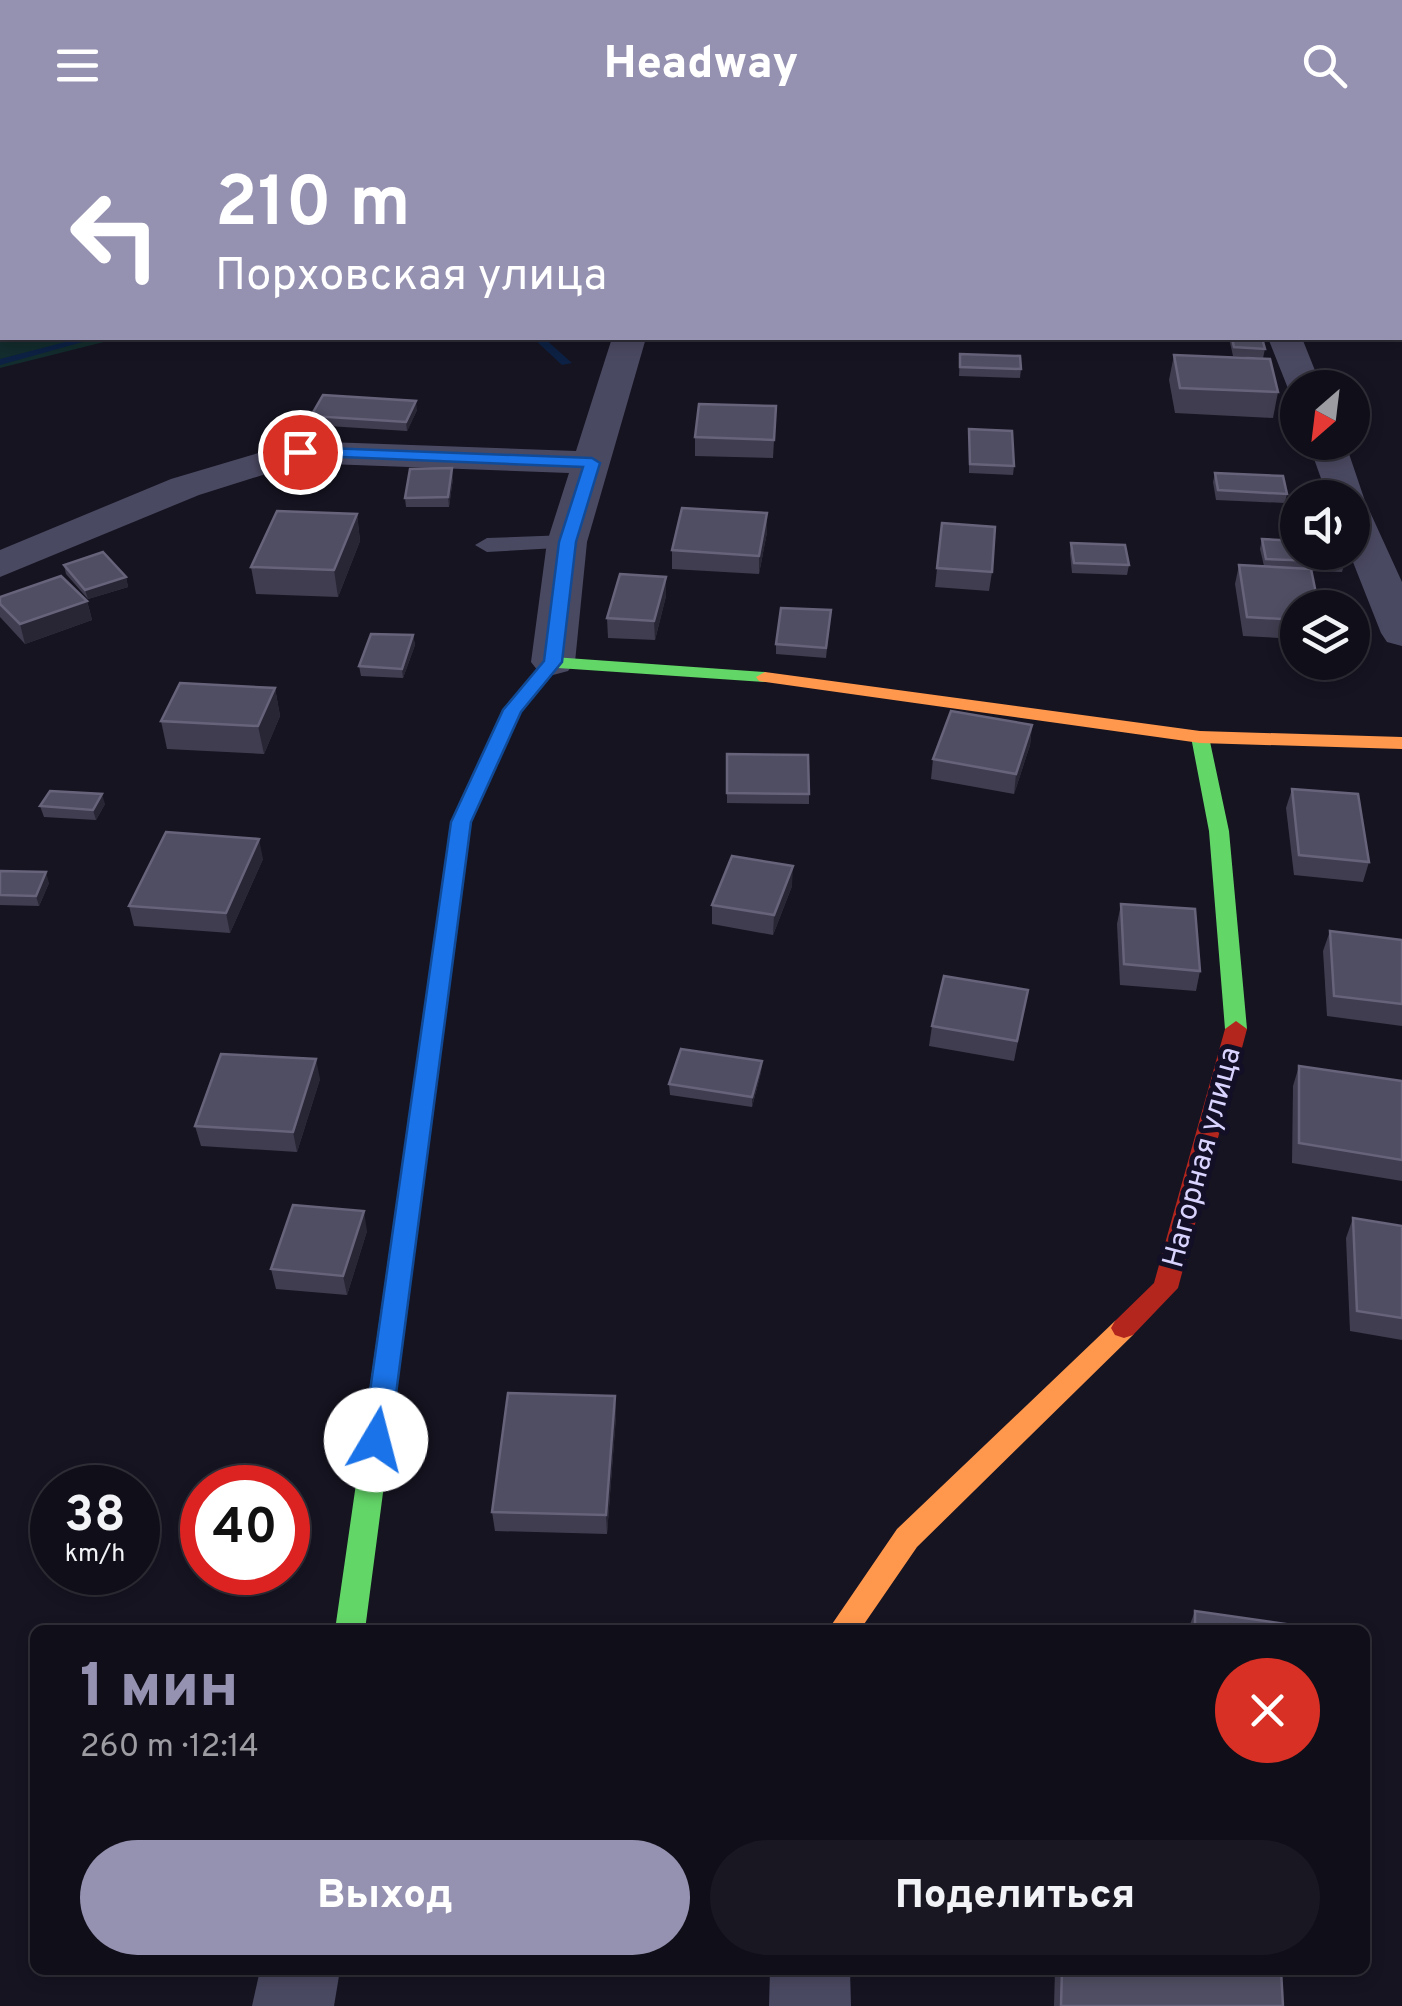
<!DOCTYPE html>
<html lang="ru">
<head>
<meta charset="utf-8">
<style>
  :root { --surface:#100f19; --page:#191822; --text:#f1f3f6; --muted:#9c9ca2; --line:#302f38; --accent:#9591b1 }
  body { margin:0; font-family:Overpass,sans-serif; background:var(--page); color:var(--text); height:100vh; display:flex; flex-direction:column; font-size:38px; white-space:nowrap }
  * { box-sizing:border-box; margin:0 }
  p { font-size:32px; color:var(--muted) }
  .icon { flex:none; width:55px; height:55px; fill:none; stroke:currentColor; stroke-width:2; stroke-linecap:round; stroke-linejoin:round }
  .map { position:relative; flex:1; overflow:hidden }
  .sheet { position:absolute; left:30px; top:1495px; width:1340px; height:350px; display:flex; flex-direction:column; background:var(--surface); border-radius:15px; box-shadow:0 5px 15px #0003,0 0 0 2px var(--line) }
  .sheet>* { flex:none }
  .guide { position:absolute; left:0px; top:0px; width:1402px; height:210px; box-shadow:0 5px 15px #0003,0 0 0 2px var(--line); background:#9591b1; color:#fff; overflow:hidden }
  .needle { width:65px; rotate:208deg }
  .controls { position:absolute; left:1280px; top:240px; display:grid; gap:20px }
  .controls a { display:grid; place-items:center; width:90px; height:90px; border-radius:50%; background:var(--surface); box-shadow:0 5px 15px #0003,0 0 0 2px var(--line); font-size:50px }
  .speed { position:absolute; left:30px; top:1335px; display:flex; gap:20px; font-size:50px; font-weight:700; text-align:center }
  .speed>* { display:grid; place-content:center; width:130px; height:130px; border-radius:50%; background:var(--surface); box-shadow:0 5px 15px #0003,0 0 0 2px var(--line); line-height:1 }
  .speed small { font-size:25px; font-weight:400 }
  .speed .limit { border:15px solid #d22; background:#fff; color:#111 }
  .pin { position:absolute; display:grid; place-items:center; width:85px; height:85px; color:#fff; margin:-42px; border:5px solid #fff; border-radius:50%; box-shadow:0 2px 10px #0007 }
  .me { position:absolute; width:110px; margin:-55px; rotate:8deg; stroke-linejoin:round; filter:drop-shadow(0 0 8px #0008) }
  .turn { display:flex; align-items:center; gap:35px; height:210px; padding:0 50px; font-size:45px }
  .turn .icon { width:130px; height:130px; stroke-width:2.5 }
  .turn b { display:block; font-size:70px; line-height:85px }
  .round { display:grid; place-items:center; flex:none; width:105px; height:105px; border-radius:52px; background:var(--page) }
  .summary { display:flex; align-items:center; justify-content:space-between; height:170px; padding:0 50px }
  h1 { font-size:60px; font-weight:800; line-height:75px; color:var(--accent) }
  .primary-button { display:flex; gap:20px; margin-top:auto; padding:20px 50px }
  .primary-button a { flex:1; height:115px; border-radius:60px; background:var(--accent); color:#fff; font-size:40px; font-weight:800; line-height:115px; text-align:center }
  .primary-button a+a { background:var(--page); color:var(--text) }
  header { display:flex; justify-content:space-between; align-items:center; height:130px; padding:0 50px; background:var(--accent); color:#fff; font-size:45px; font-weight:800 }
  .map>svg:first-child { display:block }
  .green { fill:#132c2d }
  .lines { fill:none; stroke-linecap:round; stroke-linejoin:round }
  .stream { fill:#0d2144; fill-rule:evenodd }
  .lane { fill:#4a4962; fill-rule:evenodd }
  .street { fill:#4a4962; fill-rule:evenodd }
  .fast { fill:#63d668; fill-rule:evenodd }
  .slow { fill:#ff974d; fill-rule:evenodd }
  .jam { fill:#b3261e; fill-rule:evenodd }
  .wall { fill:#403d50 }
  .shaded-wall { fill:#282635 }
  .building { fill:#504e63; stroke:#66637b; stroke-width:2.5 }
  .route { fill:#1a73e8; stroke:#114b97; stroke-width:2.5 }
  .labels { text-anchor:middle; stroke-width:10; stroke-linejoin:round; paint-order:stroke }
  .street-label { font-size:30px; fill:#d9d4ff; stroke:#130f26 }
</style>
</head>
<body>
<header><svg class="icon" aria-label="menu" viewBox="0 0 24 24"><path d="M4 6h16M4 12h16M4 18h16"/></svg>Headway<svg class="icon" aria-label="search" viewBox="0 0 24 24"><circle cx="10" cy="10" r="6"/><path d="M15 15l6 6"/></svg></header>
<div class="map">
<svg width="1402" height="1876" viewBox="0 0 1402 1876">
  <rect width="100%" height="100%" fill="#161421"/>
  <path class="green" d="M 0,206 L 2,208 L 120,208 L 0,238 Z"/>
  <g class="lines">
    <g class="stream">
      <path d="M 81,208 L 97,208 L 0,235 L 0,229 Z"/>
      <path d="M 533,208 L 544,208 L 572,233 L 562,235 Z"/>
    </g>
    <path class="lane" d="M 567,405 L 575,407 L 575,417 L 487,422 L 475,415 L 487,408 Z"/>
    <g class="street">
      <path d="M 612,208 L 646,208 L 587,412 L 575,532 L 568,541 L 553,545 L 538,541 L 531,532 L 547,412 L 569,343 L 301,333 L 199,365 L 0,447 L 0,420 L 171,349 L 299,311 L 576,321 Z"/>
      <path d="M 1268,208 L 1302,208 L 1322,258 L 1298,258 L 1298,267 L 1291,266 Z"/>
      <path d="M 1308,312 L 1345,312 L 1365,371 L 1402,452 L 1402,516 L 1387,512 L 1381,503 L 1349,422 L 1352,368 L 1328,368 Z"/>
      <path d="M 260,1840 L 340,1840 L 334,1876 L 252,1876 Z"/>
      <path d="M 770,1840 L 850,1840 L 851,1876 L 769,1876 Z"/>
    </g>
    <g class="fast">
      <path d="M 2,140 L 2,148 L 0,149 L 0,141 Z"/>
      <path d="M 553,527 L 765,542 L 774,547 L 765,552 L 558,538 L 520,582 L 471,692 L 365,1500 L 335,1500 L 451,692 L 503,580 L 547,528 Z"/>
      <path d="M 1200,601 L 1209,607 L 1229,701 L 1247,899 L 1236,907 L 1225,899 L 1209,701 L 1191,607 Z"/>
    </g>
    <g class="slow">
      <path d="M 765,542 L 1200,601 L 1402,607 L 1402,619 L 1200,613 L 759,551 L 756,547 Z"/>
      <path d="M 1124,1188 L 1133,1191 L 1137,1198 L 1133,1205 L 917,1417 L 860,1500 L 828,1500 L 897,1399 L 1115,1191 Z"/>
    </g>
    <path class="jam" d="M 1236,891 L 1247,899 L 1178,1158 L 1133,1205 L 1124,1208 L 1115,1205 L 1111,1198 L 1115,1191 L 1154,1153 L 1225,899 Z"/>
  </g>
  <g class="wall">
    <rect x="1400" y="123" width="2" height="43"/>
    <path d="M 1229,208 L 1262,208 L 1265,219 L 1263,228 L 1233,226 Z"/>
    <path d="M 960,224 L 1021,239 L 1020,248 L 959,246 Z"/>
    <path d="M 1174,225 L 1278,262 L 1273,288 L 1175,283 L 1169,250 Z"/>
    <path d="M 776,276 L 773,328 L 695,326 L 695,307 Z"/>
    <path d="M 417,280 L 407,301 L 312,295 L 311,286 Z"/>
    <path d="M 969,299 L 1014,336 L 1013,345 L 969,343 Z"/>
    <path d="M 1215,343 L 1287,364 L 1285,373 L 1216,370 L 1213,352 Z"/>
    <path d="M 453,348 L 449,377 L 406,377 L 405,368 Z"/>
    <path d="M 767,383 L 767,402 L 759,444 L 672,439 L 672,420 Z"/>
    <path d="M 357,384 L 360,411 L 338,467 L 256,464 L 251,437 Z"/>
    <path d="M 942,393 L 992,442 L 989,461 L 935,457 Z"/>
    <path d="M 1262,409 L 1345,432 L 1342,442 L 1312,441 L 1298,478 L 1298,509 L 1243,506 L 1235,454 L 1239,435 L 1264,436 L 1260,419 Z"/>
    <path d="M 1071,413 L 1129,435 L 1127,445 L 1072,443 L 1070,423 Z"/>
    <path d="M 64,435 L 126,447 L 128,457 L 88,469 L 66,444 Z"/>
    <path d="M 666,447 L 666,466 L 655,510 L 608,508 L 607,488 Z"/>
    <path d="M 0,467 L 87,471 L 92,490 L 25,514 L 0,487 Z"/>
    <path d="M 831,480 L 826,528 L 776,524 L 776,514 Z"/>
    <path d="M 413,505 L 415,515 L 403,548 L 361,546 L 359,536 Z"/>
    <path d="M 275,558 L 280,586 L 264,624 L 167,619 L 161,591 Z"/>
    <path d="M 1032,595 L 1030,615 L 1014,664 L 931,649 L 933,629 Z"/>
    <path d="M 727,624 L 809,664 L 809,674 L 727,673 Z"/>
    <path d="M 1292,659 L 1369,732 L 1363,752 L 1294,745 L 1286,678 Z"/>
    <path d="M 105,674 L 96,690 L 44,687 L 40,676 Z"/>
    <path d="M 263,729 L 230,803 L 134,796 L 129,776 Z"/>
    <path d="M 0,741 L 49,753 L 39,776 L 0,775 Z"/>
    <path d="M 792,756 L 773,805 L 712,794 L 712,775 Z"/>
    <path d="M 1121,774 L 1200,841 L 1196,861 L 1120,855 L 1117,794 Z"/>
    <path d="M 1330,801 L 1402,810 L 1402,896 L 1327,886 L 1323,821 Z"/>
    <path d="M 1024,881 L 1014,931 L 929,916 L 932,896 Z"/>
    <path d="M 762,931 L 761,942 L 752,977 L 670,965 L 669,954 Z"/>
    <path d="M 1299,936 L 1402,951 L 1402,1051 L 1292,1033 L 1293,956 Z"/>
    <path d="M 320,949 L 297,1022 L 201,1016 L 195,996 Z"/>
    <path d="M 1353,1088 L 1402,1096 L 1402,1210 L 1350,1201 L 1346,1108 Z"/>
    <path d="M 367,1101 L 347,1165 L 276,1159 L 271,1139 Z"/>
    <path d="M 615,1266 L 616,1286 L 607,1404 L 495,1401 L 492,1382 Z"/>
    <path d="M 1195,1481 L 1321,1500 L 1188,1500 Z"/>
    <path d="M 1055,1840 L 1281,1840 L 1283,1876 L 1054,1876 Z"/>
  </g>
  <g class="shaded-wall">
    <path d="M 416,271 L 417,280 L 407,301 L 406,292 Z"/>
    <path d="M 452,338 L 453,348 L 449,377 L 448,367 Z"/>
    <path d="M 767,383 L 767,402 L 759,444 L 759,426 Z"/>
    <path d="M 357,384 L 360,411 L 338,467 L 334,440 Z"/>
    <path d="M 126,447 L 128,457 L 88,469 L 85,460 Z"/>
    <path d="M 666,447 L 666,466 L 655,510 L 654,491 Z"/>
    <path d="M 87,471 L 92,490 L 25,514 L 20,494 Z"/>
    <path d="M 413,505 L 415,515 L 403,548 L 402,539 Z"/>
    <path d="M 275,558 L 280,586 L 264,624 L 258,596 Z"/>
    <path d="M 1032,595 L 1030,615 L 1014,664 L 1016,644 Z"/>
    <path d="M 102,664 L 105,674 L 96,690 L 93,680 Z"/>
    <path d="M 259,709 L 263,729 L 230,803 L 226,783 Z"/>
    <path d="M 793,736 L 792,756 L 773,805 L 774,785 Z"/>
    <path d="M 46,742 L 49,753 L 39,776 L 36,766 Z"/>
    <path d="M 316,929 L 320,949 L 297,1022 L 293,1002 Z"/>
    <path d="M 762,931 L 761,942 L 752,977 L 752,967 Z"/>
    <path d="M 364,1081 L 367,1101 L 347,1165 L 343,1146 Z"/>
    <path d="M 615,1266 L 616,1286 L 607,1404 L 606,1385 Z"/>
  </g>
  <g class="building">
    <path d="M 1400,45 L 1402,48 L 1402,69 L 1400,69 Z"/>
    <rect x="1400" y="123" width="2" height="26"/>
    <path d="M 1232,208 L 1262,208 L 1265,219 L 1234,217 Z"/>
    <path d="M 960,224 L 1020,226 L 1021,239 L 960,237 Z"/>
    <path d="M 1174,225 L 1270,229 L 1278,262 L 1180,258 Z"/>
    <path d="M 323,265 L 416,271 L 406,292 L 311,286 Z"/>
    <path d="M 699,274 L 776,276 L 774,310 L 695,307 Z"/>
    <path d="M 969,299 L 1012,301 L 1014,336 L 970,334 Z"/>
    <path d="M 452,338 L 448,367 L 405,368 L 410,339 Z"/>
    <path d="M 1215,343 L 1283,346 L 1287,364 L 1218,360 Z"/>
    <path d="M 682,378 L 767,383 L 759,426 L 672,420 Z"/>
    <path d="M 277,381 L 357,384 L 334,440 L 251,437 Z"/>
    <path d="M 942,393 L 995,397 L 992,442 L 937,438 Z"/>
    <path d="M 1262,409 L 1298,411 L 1298,422 L 1342,422 L 1345,432 L 1266,429 Z"/>
    <path d="M 1071,413 L 1125,415 L 1129,435 L 1074,433 Z"/>
    <path d="M 103,422 L 126,447 L 85,460 L 64,435 Z"/>
    <path d="M 1239,435 L 1311,439 L 1319,478 L 1298,478 L 1298,490 L 1247,487 Z"/>
    <path d="M 620,444 L 666,447 L 654,491 L 607,488 Z"/>
    <path d="M 61,446 L 87,471 L 20,494 L 0,474 L 0,467 Z"/>
    <path d="M 781,478 L 831,480 L 826,518 L 776,514 Z"/>
    <path d="M 371,504 L 413,505 L 402,539 L 359,536 Z"/>
    <path d="M 180,553 L 275,558 L 258,596 L 161,591 Z"/>
    <path d="M 951,581 L 1032,595 L 1016,644 L 933,629 Z"/>
    <path d="M 727,624 L 808,625 L 809,664 L 727,663 Z"/>
    <path d="M 1292,659 L 1358,664 L 1369,732 L 1299,725 Z"/>
    <path d="M 50,661 L 102,664 L 93,680 L 40,676 Z"/>
    <path d="M 166,702 L 259,709 L 226,783 L 129,776 Z"/>
    <path d="M 732,726 L 793,736 L 774,785 L 712,775 Z"/>
    <path d="M 0,741 L 46,742 L 36,766 L 0,765 Z"/>
    <path d="M 1121,774 L 1195,779 L 1200,841 L 1124,834 Z"/>
    <path d="M 1330,801 L 1402,810 L 1402,874 L 1334,866 Z"/>
    <path d="M 944,846 L 1028,860 L 1017,911 L 932,896 Z"/>
    <path d="M 681,919 L 762,931 L 752,967 L 669,954 Z"/>
    <path d="M 221,924 L 316,929 L 293,1002 L 195,996 Z"/>
    <path d="M 1299,936 L 1402,951 L 1402,1030 L 1299,1013 Z"/>
    <path d="M 293,1075 L 364,1081 L 343,1146 L 271,1139 Z"/>
    <path d="M 1353,1088 L 1402,1096 L 1402,1188 L 1357,1181 Z"/>
    <path d="M 508,1263 L 615,1266 L 606,1385 L 492,1382 Z"/>
    <path d="M 1195,1481 L 1321,1499 L 1321,1500 L 1195,1500 Z"/>
    <path d="M 1062,1840 L 1281,1840 L 1283,1876 L 1061,1876 Z"/>
  </g>
  <path class="route" d="M 300,317 L 592,328 L 600,333 L 576,412 L 562,532 L 521,582 L 471,692 L 390,1310 L 386,1319 L 367,1319 L 363,1310 L 451,692 L 503,580 L 544,531 L 559,412 L 583,337 L 294,325 L 294,319 Z"/>
  <g class="labels">
    <g class="street-label">
      <text transform="translate(1201 1027) rotate(-75)" y="10">Нагорная улица</text>
    </g>
  </g>
</svg>
<div class="controls">
<a><svg class="needle" viewBox="-14 -14 28 28"><path d="M0-13l5 13h-10z" fill="#e53935"/><path d="M0 13l5-13h-10z" fill="#9c9ca2"/></svg></a>
<a><svg class="icon" aria-label="sound" viewBox="0 0 24 24"><path d="M4 9h4l5-4v14l-5-4H4zM17 9q2 3 0 6"/></svg></a>
<a><svg class="icon" aria-label="layers" viewBox="0 0 24 24"><path d="M12 4l9 5-9 5-9-5zM3 14l9 5 9-5"/></svg></a>
</div>
<div class="speed"><div>38<small>km/h</small></div><div class="limit">40</div></div>
<div class="pin" style="left:300px;top:322px;background:#d93025"><svg class="icon" aria-label="arrive" viewBox="0 0 24 24"><path d="M6 21V4h12l-3 4 3 4H6"/></svg></div>
<svg class="me" style="left:376px;top:1310px" viewBox="-20 -20 40 40"><circle r="19" fill="#fff"/><path d="M0-13L10 11 0 6-10 11z" fill="#1a73e8"/></svg>
<div class="guide">
<div class="turn"><svg class="icon" aria-label="left" viewBox="0 0 24 24"><path d="M17 20v-9H6M10 6l-5 5 5 5"/></svg><div><b>210 m</b>Порховская улица</div></div>
</div>
<section class="sheet">
<div class="summary"><div><h1>1 мин</h1><p>260 m · 12:14</p></div><a class="round" style="background:#d93025;color:#fff"><svg class="icon" aria-label="close" viewBox="0 0 24 24"><path d="M6 6l12 12M18 6L6 18"/></svg></a></div>
<div class="primary-button"><a>Выход</a><a>Поделиться</a></div>
</section>
</div>
</body>
</html>
